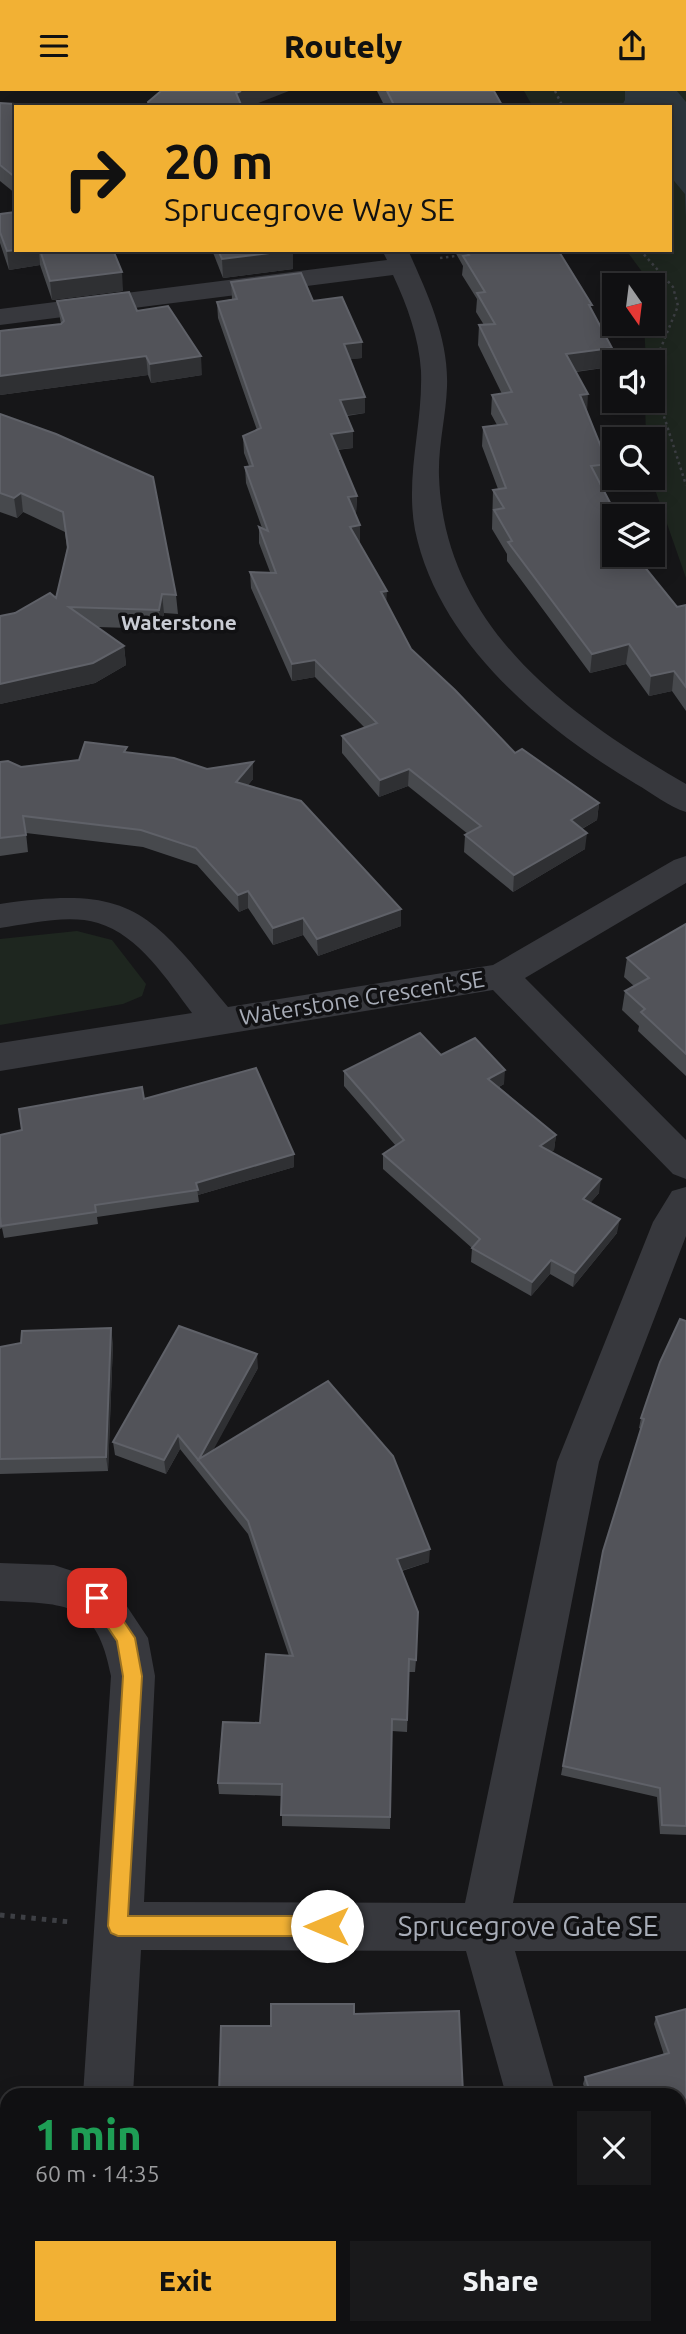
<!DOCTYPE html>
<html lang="en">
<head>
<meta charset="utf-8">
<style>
  :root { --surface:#101012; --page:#19191b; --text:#f1f3f6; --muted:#9c9d9f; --line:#303032; --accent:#f2b134 }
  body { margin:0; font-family:Ubuntu,sans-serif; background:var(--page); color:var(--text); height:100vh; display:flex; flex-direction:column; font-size:26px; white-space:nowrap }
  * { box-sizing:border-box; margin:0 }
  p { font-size:23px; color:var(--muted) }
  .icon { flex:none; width:38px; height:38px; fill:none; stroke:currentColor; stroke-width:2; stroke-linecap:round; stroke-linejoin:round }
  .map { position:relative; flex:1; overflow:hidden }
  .drawer { position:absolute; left:0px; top:1997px; width:686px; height:247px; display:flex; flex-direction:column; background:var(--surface); border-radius:21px 21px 0 0; box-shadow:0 4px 18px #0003,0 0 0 2px var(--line) }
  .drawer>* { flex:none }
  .top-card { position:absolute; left:14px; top:14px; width:658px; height:147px; border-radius:0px; box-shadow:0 4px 18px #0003,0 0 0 2px var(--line); background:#f2b134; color:#111; overflow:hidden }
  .needle { width:46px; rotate:166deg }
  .fabs { position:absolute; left:602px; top:182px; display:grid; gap:14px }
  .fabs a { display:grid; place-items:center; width:63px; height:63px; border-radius:0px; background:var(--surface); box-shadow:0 4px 18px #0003,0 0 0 2px var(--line); font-size:35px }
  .pin { position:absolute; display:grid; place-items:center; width:60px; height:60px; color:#fff; margin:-30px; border-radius:14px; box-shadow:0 4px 10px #0006 }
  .me { position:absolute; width:77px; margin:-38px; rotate:270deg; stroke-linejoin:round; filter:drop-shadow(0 0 5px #0008) }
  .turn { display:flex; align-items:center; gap:24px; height:147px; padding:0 35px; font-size:32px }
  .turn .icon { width:91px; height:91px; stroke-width:2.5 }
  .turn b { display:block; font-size:49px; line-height:60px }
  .round { display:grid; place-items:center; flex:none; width:74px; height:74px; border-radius:0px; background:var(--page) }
  .overview { display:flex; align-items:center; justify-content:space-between; height:119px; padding:0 35px }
  h1 { font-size:42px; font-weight:800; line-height:52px; color:#1e9e55 }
  .button { display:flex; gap:14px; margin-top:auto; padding:14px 35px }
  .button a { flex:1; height:80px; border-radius:0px; background:var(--accent); color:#111; font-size:28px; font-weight:800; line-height:80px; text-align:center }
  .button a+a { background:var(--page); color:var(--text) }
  header { display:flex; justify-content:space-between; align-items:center; height:91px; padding:0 35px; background:var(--accent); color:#111; font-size:32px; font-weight:800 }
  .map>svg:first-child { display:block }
  .green { fill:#1e261f }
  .water { fill:#2c353c }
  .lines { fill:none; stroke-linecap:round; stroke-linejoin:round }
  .path-far1 { stroke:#3d3f44; stroke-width:2.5; stroke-dasharray:2.5 3.5; stroke-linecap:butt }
  .path { stroke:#3d3f44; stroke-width:5; stroke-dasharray:4.5 6; stroke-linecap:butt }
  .minor { fill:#37383d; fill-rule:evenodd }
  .wall { fill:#47494d }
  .shaded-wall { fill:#2f3033 }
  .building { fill:#525359; stroke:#5f6168; stroke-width:2 }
  .route { fill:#f2b134; stroke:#9d7322; stroke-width:2 }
  .labels { text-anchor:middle; stroke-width:7; stroke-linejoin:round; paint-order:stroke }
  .far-neighbourhood-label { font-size:21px; font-weight:bold; fill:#c9ccd4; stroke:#111113 }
  .street-label { font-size:23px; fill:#a8adb8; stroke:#111113 }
  .near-street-label { font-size:28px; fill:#a8adb8; stroke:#111113 }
</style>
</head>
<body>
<header><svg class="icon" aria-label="menu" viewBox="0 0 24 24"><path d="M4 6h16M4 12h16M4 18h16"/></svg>Routely<svg class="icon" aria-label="share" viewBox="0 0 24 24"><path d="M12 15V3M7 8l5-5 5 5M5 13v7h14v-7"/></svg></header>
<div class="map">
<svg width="686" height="2243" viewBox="0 0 686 2243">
  <rect width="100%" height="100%" fill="#161618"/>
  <g class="green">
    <path d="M 524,0 L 686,0 L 686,487 L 651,387 L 653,348 L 646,348 L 645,310 L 653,310 L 653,271 L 646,271 L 644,233 L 653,233 L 653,194 L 643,194 L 643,182 L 626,159 L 670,159 L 670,16 L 533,16 Z"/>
    <path d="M 77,840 L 112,849 L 146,893 L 142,905 L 123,913 L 0,934 L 0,848 Z"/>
  </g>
  <path class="water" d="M 625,0 L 677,0 L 686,11 L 686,127 L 685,103 L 670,85 L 670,16 L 621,16 L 625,9 Z"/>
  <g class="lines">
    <g class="path-far1">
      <path d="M 555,0 L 563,16"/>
      <path d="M 640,159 L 673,196 L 678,215 L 653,276"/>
      <path d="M 440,167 L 463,164"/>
      <path d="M 653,291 L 686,394"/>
    </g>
    <path class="path" d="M 0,1824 L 71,1831"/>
    <g class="minor">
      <path d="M 382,159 L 408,159 C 427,202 449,247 447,296 C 446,325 438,355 439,385 C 444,536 567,624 686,693 L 686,721 C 669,716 652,702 636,693 C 542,637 438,551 415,439 C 405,385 423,334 421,280 C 419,247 407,214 393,184 L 0,234 L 0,218 L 387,169 Z"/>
      <path d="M 686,765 L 686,792 L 525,887 L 686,1049 L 686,1088 L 673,1083 L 493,899 L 0,980 L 0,952 L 192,922 C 168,890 139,844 98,832 C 68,823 30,833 0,837 L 0,813 C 132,794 148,819 228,916 L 493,874 L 674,769 Z"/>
      <path d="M 686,1096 L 686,1145 L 599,1371 L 513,1812 L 686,1812 L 686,1860 L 515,1860 L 556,2004 L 506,2004 L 466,1860 L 141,1859 L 133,2004 L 83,2004 L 111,1585 C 97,1510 67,1513 0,1510 L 0,1472 L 54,1474 L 112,1493 L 148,1547 L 155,1585 L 144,1811 L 465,1812 L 557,1371 L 653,1131 L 672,1100 Z"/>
      <path d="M 68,2236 L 122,2236 L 121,2243 L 67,2243 Z"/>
      <path d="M 568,2236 L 622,2236 L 624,2243 L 570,2243 Z"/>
    </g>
  </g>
  <g class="wall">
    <path d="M 377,0 L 494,0 L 503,16 L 385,16 Z"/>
    <path d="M 0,12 L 16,16 L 16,103 L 0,90 Z"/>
    <path d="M 0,123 L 16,159 L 113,159 L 123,200 L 52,209 L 40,174 L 9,179 L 0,152 Z"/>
    <path d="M 212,159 L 293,159 L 293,178 L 223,187 Z"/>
    <path d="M 454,159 L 558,159 L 612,257 L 610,276 L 576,281 L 587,320 L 608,373 L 606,393 L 601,393 L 639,469 L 677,516 L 686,514 L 686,620 L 672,600 L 649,605 L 626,573 L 590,582 L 507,470 L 507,463 L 492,438 L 493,399 L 498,398 L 482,355 L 483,336 L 497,334 L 491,323 L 492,304 L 502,303 L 478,254 L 479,234 L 484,234 L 476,221 L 477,208 L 462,184 L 463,175 Z"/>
    <path d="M 231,191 L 313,210 L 362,267 L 350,268 L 365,306 L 365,322 L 347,325 L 353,357 L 337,359 L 357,405 L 356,422 L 355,422 L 360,434 L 360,451 L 359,451 L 386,511 L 411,558 L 515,662 L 599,712 L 597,729 L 582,738 L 585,758 L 513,801 L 464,761 L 465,744 L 468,743 L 408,695 L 379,706 L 342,662 L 342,645 L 365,637 L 315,586 L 292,590 L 251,497 L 250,481 L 270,481 L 259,452 L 259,436 L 262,437 L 246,392 L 245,376 L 249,375 L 244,362 L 243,345 L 257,339 L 218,227 L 217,211 L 232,208 Z"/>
    <path d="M 57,210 L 137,220 L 202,284 L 151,292 L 148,284 L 0,304 L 0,240 L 61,233 Z"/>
    <path d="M 0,323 L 176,504 L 178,523 L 164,522 L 161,538 L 97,536 L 124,555 L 126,574 L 95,592 L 0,613 L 0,525 L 15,522 L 56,507 L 67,458 L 65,441 L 23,421 L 17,427 L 0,421 Z"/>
    <path d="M 127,662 L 207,678 L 253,671 L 253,688 L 248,694 L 401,835 L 318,865 L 303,844 L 273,854 L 248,817 L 239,821 L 197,774 L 143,756 L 26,742 L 28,761 L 0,765 L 0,671 L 21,676 L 79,669 Z"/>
    <path d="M 686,833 L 686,985 L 638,940 L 639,935 L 622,919 L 625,900 L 634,895 L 624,886 L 627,867 Z"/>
    <path d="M 441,964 L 504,993 L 499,996 L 556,1044 L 554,1059 L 551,1061 L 599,1102 L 590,1112 L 617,1142 L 573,1196 L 550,1183 L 531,1205 L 471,1171 L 472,1157 L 383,1078 L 383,1063 L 396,1055 L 344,995 L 344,980 Z"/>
    <path d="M 144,1008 L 294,1063 L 294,1076 L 198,1104 L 199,1111 L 97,1126 L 98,1133 L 4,1147 L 2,1137 L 0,1138 L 0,1044 L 22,1039 Z"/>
    <path d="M 686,1230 L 686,1744 L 660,1743 L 657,1706 L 561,1684 L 603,1460 L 641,1338 L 639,1337 L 641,1327 Z"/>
    <path d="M 113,1252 L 108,1380 L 0,1383 L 0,1256 Z"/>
    <path d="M 258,1277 L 212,1360 L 429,1471 L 402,1480 L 416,1569 L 415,1581 L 409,1581 L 407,1641 L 392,1640 L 390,1738 L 282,1735 L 282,1705 L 219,1703 L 218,1692 L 260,1632 L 289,1565 L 248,1443 L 180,1358 L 166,1383 L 115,1364 L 113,1351 Z"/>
    <path d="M 686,1918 L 686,2163 L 679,2165 L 679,2004 L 587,2004 L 583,1993 L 585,1986 L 664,1964 L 654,1933 L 656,1926 Z"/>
  </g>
  <g class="shaded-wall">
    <path d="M 241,0 L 289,0 L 248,16 L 237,16 L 236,2 Z"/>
    <path d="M 16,159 L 39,159 L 40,174 L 9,179 L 7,160 Z"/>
    <path d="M 293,159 L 293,178 L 223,187 L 222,168 Z"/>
    <path d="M 122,181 L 123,200 L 52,209 L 50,190 Z"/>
    <path d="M 362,251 L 362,267 L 344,269 L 344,253 Z"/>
    <path d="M 612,257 L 610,276 L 564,282 L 566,263 Z"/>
    <path d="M 146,265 L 148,284 L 0,304 L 0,285 Z"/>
    <path d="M 201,265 L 202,284 L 151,292 L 150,273 Z"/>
    <path d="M 588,303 L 587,322 L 580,304 Z"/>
    <path d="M 365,306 L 365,322 L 340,325 L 340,309 Z"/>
    <path d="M 353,340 L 353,357 L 331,359 L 331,343 Z"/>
    <path d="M 21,402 L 23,421 L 17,427 L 14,407 Z"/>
    <path d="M 357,405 L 356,422 L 348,423 L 348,406 Z"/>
    <path d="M 360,434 L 360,451 L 350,452 L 350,436 Z"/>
    <path d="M 387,500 L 386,517 L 381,501 Z"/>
    <path d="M 162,503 L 164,522 L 161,538 L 159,519 Z"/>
    <path d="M 629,553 L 626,573 L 590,582 L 592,563 Z"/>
    <path d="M 124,555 L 126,574 L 95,592 L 0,613 L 0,593 Z"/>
    <path d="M 315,569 L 315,586 L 292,590 L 292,573 Z"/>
    <path d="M 674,580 L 672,600 L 649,605 L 651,585 Z"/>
    <path d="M 253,671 L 253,688 L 237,708 L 236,691 Z"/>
    <path d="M 409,678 L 408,695 L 379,706 L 380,689 Z"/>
    <path d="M 599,712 L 597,729 L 569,745 L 571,729 Z"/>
    <path d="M 587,742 L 585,758 L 513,801 L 514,784 Z"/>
    <path d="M 248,800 L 248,817 L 239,821 L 238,804 Z"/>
    <path d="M 401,818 L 401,835 L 318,865 L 317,848 Z"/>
    <path d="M 303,827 L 303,844 L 273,854 L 273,837 Z"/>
    <path d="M 505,979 L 504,993 L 487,1002 L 488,988 Z"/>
    <path d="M 556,1044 L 554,1059 L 538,1070 L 540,1055 Z"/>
    <path d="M 294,1063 L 294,1076 L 198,1104 L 196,1092 Z"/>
    <path d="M 601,1088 L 599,1102 L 581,1122 L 583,1108 Z"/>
    <path d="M 620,1128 L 617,1142 L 573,1196 L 575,1182 Z"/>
    <path d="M 551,1169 L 550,1183 L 531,1205 L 532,1191 Z"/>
    <path d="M 111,1237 L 113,1252 L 108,1380 L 106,1366 Z"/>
    <path d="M 257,1263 L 258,1277 L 204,1376 L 199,1368 Z"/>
    <path d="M 178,1344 L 180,1358 L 166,1383 L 164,1369 Z"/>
    <path d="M 430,1458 L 429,1471 L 397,1481 L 397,1468 Z"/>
    <path d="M 686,2158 L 686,2163 L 679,2165 L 679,2160 Z"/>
  </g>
  <g class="building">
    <path d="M 161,0 L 241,0 L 236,2 L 242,16 L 150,16 L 148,11 Z"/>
    <path d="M 387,0 L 494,0 L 503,16 L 395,16 Z"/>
    <path d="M 0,12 L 30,14 L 32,16 L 16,16 L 16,87 L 0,74 Z"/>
    <path d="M 16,121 L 16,159 L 7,160 L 0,141 L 0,123 Z"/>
    <path d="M 40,159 L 113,159 L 122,181 L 50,190 Z"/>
    <path d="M 218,159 L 293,159 L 222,168 Z"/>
    <path d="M 466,159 L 558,159 L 592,214 L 589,214 L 612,257 L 566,263 L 588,303 L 580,304 L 608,373 L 591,375 L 617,425 L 614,425 L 614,464 L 637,464 L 639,469 L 677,516 L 686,514 L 686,596 L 674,580 L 651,585 L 629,553 L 592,563 L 508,451 L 512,450 L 494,419 L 504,417 L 493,399 L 506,397 L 483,336 L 507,333 L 492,304 L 512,301 L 479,234 L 495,233 L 477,202 L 485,201 L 463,165 L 469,164 Z"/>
    <path d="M 301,182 L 313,210 L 342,206 L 362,251 L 344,253 L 365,306 L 340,309 L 353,340 L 331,343 L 357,405 L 348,406 L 360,434 L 350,436 L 387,500 L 381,501 L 411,558 L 455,599 L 515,662 L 522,658 L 599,712 L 571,729 L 587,742 L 514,784 L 465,744 L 481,735 L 409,678 L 380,689 L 342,645 L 377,632 L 315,569 L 292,573 L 250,481 L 276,482 L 259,436 L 268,440 L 245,376 L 253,375 L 243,345 L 261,337 L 217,211 L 237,208 L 231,191 Z"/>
    <path d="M 129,201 L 137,220 L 168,215 L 201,265 L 150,273 L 146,265 L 0,285 L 0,240 L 61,233 L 64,230 L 57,210 Z"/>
    <path d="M 0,323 L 56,343 L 153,386 L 176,504 L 162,503 L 159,519 L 69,516 L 124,555 L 93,572 L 0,593 L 0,525 L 15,522 L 50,502 L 56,507 L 68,456 L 63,421 L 21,402 L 14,407 L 0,402 Z"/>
    <path d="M 85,651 L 127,656 L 124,661 L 174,667 L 207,678 L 253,671 L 236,691 L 301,710 L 401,818 L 317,848 L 303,827 L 273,837 L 248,800 L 238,804 L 196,757 L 141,739 L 23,725 L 26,744 L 0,747 L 0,671 L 8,670 L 21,676 L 79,669 Z"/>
    <path d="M 686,833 L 686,963 L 641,921 L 645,918 L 625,900 L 649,887 L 627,867 Z"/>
    <path d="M 420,942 L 441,964 L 475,947 L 505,979 L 488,988 L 556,1044 L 540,1055 L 601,1088 L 583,1108 L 620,1128 L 575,1182 L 551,1169 L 532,1191 L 472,1157 L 480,1148 L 383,1063 L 404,1049 L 344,980 Z"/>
    <path d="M 256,977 L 294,1063 L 196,1092 L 198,1099 L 95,1114 L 96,1121 L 1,1135 L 0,1125 L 0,1044 L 22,1039 L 19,1018 L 142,996 L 144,1008 Z"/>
    <path d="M 680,1228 L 686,1230 L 686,1735 L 662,1734 L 660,1697 L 563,1675 L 603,1460 L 644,1328 L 641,1327 L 660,1271 Z"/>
    <path d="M 179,1235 L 257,1263 L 199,1368 L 328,1290 L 393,1365 L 430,1458 L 397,1468 L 418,1521 L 416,1569 L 409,1568 L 407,1629 L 392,1628 L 390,1726 L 281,1724 L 282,1693 L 218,1692 L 223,1631 L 260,1632 L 266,1563 L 293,1565 L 248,1430 L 178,1344 L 164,1369 L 113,1351 Z"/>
    <path d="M 111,1237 L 106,1366 L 0,1368 L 0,1256 L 21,1252 L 22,1240 Z"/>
    <path d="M 271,1913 L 354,1913 L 354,1923 L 459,1920 L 463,2002 L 411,2004 L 219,2004 L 221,1935 L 271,1935 Z"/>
    <path d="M 686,1918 L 686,2158 L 679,2160 L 679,2004 L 591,2004 L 585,1986 L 669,1962 L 656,1926 Z"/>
    <rect x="255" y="2236" width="33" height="7"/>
    <path d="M 483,2238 L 482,2243 L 412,2243 Z"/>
    <path d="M 686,2238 L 686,2243 L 669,2243 Z"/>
  </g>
  <path class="route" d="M 97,1499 L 104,1501 L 135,1547 L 142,1585 L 128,1825 L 327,1825 L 334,1828 L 337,1835 L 334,1842 L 327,1845 L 118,1845 L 111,1842 L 108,1835 L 123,1585 L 117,1550 L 88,1507 L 91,1501 Z"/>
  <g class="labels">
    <g class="far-neighbourhood-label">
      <text x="179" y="539">Waterstone</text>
    </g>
    <g class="street-label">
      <text transform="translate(362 907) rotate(-9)" y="8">Waterstone Crescent SE</text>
    </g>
    <g class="near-street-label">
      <text x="528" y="1845">Sprucegrove Gate SE</text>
    </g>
  </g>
</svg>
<div class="fabs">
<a><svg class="needle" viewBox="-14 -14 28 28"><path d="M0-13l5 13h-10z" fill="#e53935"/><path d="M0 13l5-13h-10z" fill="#9c9d9f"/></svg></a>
<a><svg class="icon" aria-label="sound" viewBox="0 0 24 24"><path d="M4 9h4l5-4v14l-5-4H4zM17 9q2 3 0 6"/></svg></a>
<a><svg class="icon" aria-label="search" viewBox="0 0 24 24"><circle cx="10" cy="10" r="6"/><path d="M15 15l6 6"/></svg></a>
<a><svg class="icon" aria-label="layers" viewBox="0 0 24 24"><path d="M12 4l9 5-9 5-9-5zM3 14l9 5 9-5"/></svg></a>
</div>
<div class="pin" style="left:97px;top:1507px;background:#d93025"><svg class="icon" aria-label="arrive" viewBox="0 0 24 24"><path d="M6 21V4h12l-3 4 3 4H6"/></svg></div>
<svg class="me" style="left:327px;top:1835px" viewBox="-20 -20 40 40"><circle r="19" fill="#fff"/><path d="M0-13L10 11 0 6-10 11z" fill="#f2b134"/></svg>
<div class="top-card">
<div class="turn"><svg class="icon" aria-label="right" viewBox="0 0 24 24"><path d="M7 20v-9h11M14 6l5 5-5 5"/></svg><div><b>20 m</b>Sprucegrove Way SE</div></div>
</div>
<section class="drawer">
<div class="overview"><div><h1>1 min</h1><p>60 m · 14:35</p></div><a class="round"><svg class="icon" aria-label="close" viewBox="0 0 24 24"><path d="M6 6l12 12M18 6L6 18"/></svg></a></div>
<div class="button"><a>Exit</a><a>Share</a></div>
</section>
</div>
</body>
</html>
